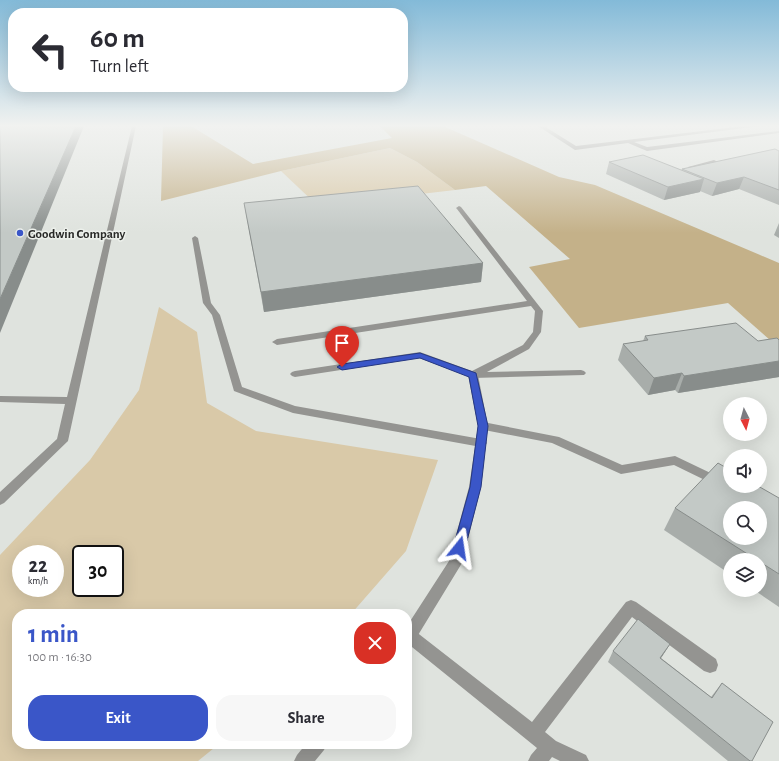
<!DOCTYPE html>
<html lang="en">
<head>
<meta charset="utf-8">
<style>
  :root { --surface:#fff; --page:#f7f7f7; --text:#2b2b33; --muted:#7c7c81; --accent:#3a56c8 }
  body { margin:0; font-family:"Alegreya Sans",sans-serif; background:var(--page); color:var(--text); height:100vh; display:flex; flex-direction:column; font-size:15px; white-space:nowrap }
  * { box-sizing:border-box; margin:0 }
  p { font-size:13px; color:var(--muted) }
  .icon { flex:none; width:22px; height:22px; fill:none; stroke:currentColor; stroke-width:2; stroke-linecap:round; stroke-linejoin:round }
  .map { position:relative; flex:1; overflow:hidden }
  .panel { position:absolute; left:12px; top:609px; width:400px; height:140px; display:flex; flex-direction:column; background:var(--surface); border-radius:16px; box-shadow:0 4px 16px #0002 }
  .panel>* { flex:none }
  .top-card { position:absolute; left:8px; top:8px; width:400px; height:84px; border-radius:16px; box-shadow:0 4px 16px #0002; background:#fff; color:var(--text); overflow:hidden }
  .needle { width:26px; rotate:174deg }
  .tools { position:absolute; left:723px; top:397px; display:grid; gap:8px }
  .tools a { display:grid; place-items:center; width:44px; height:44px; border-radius:50%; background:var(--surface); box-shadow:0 4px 16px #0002; font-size:20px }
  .speed { position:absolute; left:12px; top:545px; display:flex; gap:8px; font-size:20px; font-weight:700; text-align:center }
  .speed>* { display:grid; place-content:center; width:52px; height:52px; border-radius:50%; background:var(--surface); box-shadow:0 4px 16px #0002; line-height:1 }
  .speed small { font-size:10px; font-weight:400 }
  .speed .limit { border:2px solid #111; border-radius:6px; background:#fff; color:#111 }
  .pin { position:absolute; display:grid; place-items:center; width:34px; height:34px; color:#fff; margin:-41px -17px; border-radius:50% 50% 50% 0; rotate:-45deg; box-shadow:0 0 4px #0007 }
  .pin .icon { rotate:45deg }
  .me { position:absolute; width:44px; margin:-22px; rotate:15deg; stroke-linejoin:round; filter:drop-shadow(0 0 3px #0008) }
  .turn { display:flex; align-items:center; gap:14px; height:84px; padding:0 16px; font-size:18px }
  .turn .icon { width:52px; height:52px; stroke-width:2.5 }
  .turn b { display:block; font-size:28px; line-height:34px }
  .round { display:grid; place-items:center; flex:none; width:42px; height:42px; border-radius:16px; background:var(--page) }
  .headline { display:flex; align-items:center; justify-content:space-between; height:68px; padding:0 16px }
  h1 { font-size:24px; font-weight:700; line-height:30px; color:var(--accent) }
  .primary-button { display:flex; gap:8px; margin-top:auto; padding:8px 16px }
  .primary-button a { flex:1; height:46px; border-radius:16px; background:var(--accent); color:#fff; font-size:16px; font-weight:700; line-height:46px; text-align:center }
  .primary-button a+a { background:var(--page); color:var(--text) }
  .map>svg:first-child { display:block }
  .green { fill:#d9c9a8; fill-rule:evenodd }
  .forest { fill:#c4b189 }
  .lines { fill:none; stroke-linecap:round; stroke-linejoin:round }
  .lane { fill:#949491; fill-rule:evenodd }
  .street { fill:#949491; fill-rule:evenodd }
  .wall { fill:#a8adaa }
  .shaded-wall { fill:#888d8b }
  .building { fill:#c3c9c6; stroke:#888d8b; fill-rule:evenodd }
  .route { fill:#3a56c8; stroke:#263882 }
  .poi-dot { fill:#3a56c8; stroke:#ecf0eb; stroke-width:1.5 }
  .labels { text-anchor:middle; stroke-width:3; stroke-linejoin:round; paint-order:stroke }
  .far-poi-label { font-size:13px; font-weight:bold; fill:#292a28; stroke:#ecf0eb; text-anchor:start }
</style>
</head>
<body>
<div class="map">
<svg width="779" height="761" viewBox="0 0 779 761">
  <rect width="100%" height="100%" fill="#dfe3de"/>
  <g class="green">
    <path d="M 390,148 L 417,162 L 455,190 L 318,206 L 281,171 Z"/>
    <path d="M 159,307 L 197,332 L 207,403 L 256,431 L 438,460 L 406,551 L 351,614 L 17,614 L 17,744 L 219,744 L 198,761 L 0,761 L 0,555 L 90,460 L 139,390 ZM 21,554 L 55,554 L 55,588 L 21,588 ZM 81,554 L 115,554 L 115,588 L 81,588 Z"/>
  </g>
  <path class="forest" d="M 163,126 L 191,126 L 253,164 L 392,138 L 380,126 L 443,126 L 559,177 L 595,185 L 779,263 L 779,348 L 728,303 L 579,328 L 529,267 L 570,259 L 486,186 L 455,190 L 417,162 L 390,148 L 281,171 L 161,201 Z"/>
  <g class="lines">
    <g class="lane">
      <path d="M 132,126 L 136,126 L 68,441 L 4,503 L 0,505 L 0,492 L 57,439 L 65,404 L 0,402 L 0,396 L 67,397 Z"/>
      <path d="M 538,126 L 544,126 L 576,146 L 744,126 L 760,126 L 634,142 L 647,147 L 779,131 L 779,133 L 647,151 L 628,143 L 575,150 Z"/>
      <path d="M 714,160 L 716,161 L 716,163 L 691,169 L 688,167 Z"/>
      <path d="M 459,206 L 461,207 L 543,311 L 541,332 L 529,349 L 487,372 L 581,370 L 584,371 L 586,373 L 584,375 L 473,378 L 419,358 L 295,377 L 292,376 L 290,374 L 292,372 L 295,371 L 420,352 L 472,371 L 523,345 L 533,332 L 535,311 L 531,306 L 277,345 L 272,342 L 277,339 L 527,301 L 457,209 L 456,208 Z"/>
      <path d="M 195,236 L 198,238 L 211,303 L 220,315 L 242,387 L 295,406 L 481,439 L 485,440 L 487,443 L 485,446 L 481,447 L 293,413 L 234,391 L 212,315 L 203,303 L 192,238 Z"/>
      <path d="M 483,422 L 559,437 L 622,465 L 675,456 L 721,478 L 723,481 L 721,484 L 717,486 L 713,484 L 674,465 L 621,474 L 552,443 L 479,429 L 478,426 L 479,423 Z"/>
      <path d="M 631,600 L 636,602 L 716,659 L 718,665 L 716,671 L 710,673 L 704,671 L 632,617 L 545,732 L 556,741 L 586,755 L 589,761 L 560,761 L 552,757 L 549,761 L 528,761 L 531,755 L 537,748 L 407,643 L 407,630 L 410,629 L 415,631 L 532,722 L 626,602 Z"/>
    </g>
    <g class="street">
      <path d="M 473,372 L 478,375 L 488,426 L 481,487 L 462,563 L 412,645 L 407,648 L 407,626 L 449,561 L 469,487 L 478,426 L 468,375 Z"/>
      <path d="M 306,744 L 327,744 L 324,750 L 315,761 L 294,761 L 297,755 Z"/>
    </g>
  </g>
  <g class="wall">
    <path d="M 779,151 L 779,205 L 739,189 L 712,196 L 700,191 L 700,192 L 664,200 L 606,174 L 609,162 L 681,170 L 682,169 Z"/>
    <path d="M 244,203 L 483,263 L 481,282 L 264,312 Z"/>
    <path d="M 779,223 L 779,238 L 774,235 Z"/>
    <path d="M 645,336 L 758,341 L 779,340 L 779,377 L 678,393 L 675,390 L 648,395 L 618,360 L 623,344 L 643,341 Z"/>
    <path d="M 779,498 L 779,607 L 754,590 L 760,590 L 760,560 L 730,560 L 730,574 L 664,530 L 675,508 Z"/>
    <path d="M 670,644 L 661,658 L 711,697 L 722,683 L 752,761 L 728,761 L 608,662 L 613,651 Z"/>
  </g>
  <g class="shaded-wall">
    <path d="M 76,126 L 84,126 L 0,333 L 0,299 Z"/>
    <path d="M 744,177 L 739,189 L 712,196 L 717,183 Z"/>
    <path d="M 704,179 L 700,192 L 664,200 L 668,187 Z"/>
    <path d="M 483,263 L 481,282 L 264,312 L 261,292 Z"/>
    <path d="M 779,361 L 779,377 L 678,393 L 684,376 Z"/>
    <path d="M 682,373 L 675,390 L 648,395 L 654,378 Z"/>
    <path d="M 670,644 L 663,655 L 653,669 L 660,658 Z"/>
  </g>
  <g class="building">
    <path d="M 0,126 L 76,126 L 0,299 Z"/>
    <path d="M 775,149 L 779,151 L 779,190 L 744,177 L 717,183 L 682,169 Z"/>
    <path d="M 643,155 L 704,179 L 668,187 L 609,162 Z"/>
    <path d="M 418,186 L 483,263 L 261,292 L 244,203 Z"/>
    <path d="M 736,323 L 758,341 L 777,338 L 779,340 L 779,361 L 684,376 L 682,373 L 654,378 L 623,344 L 648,340 L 645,336 Z"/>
    <path d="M 718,463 L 730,470 L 730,486 L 758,486 L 779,498 L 779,574 L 760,562 L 760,560 L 757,560 L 675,508 ZM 730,508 L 760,508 L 760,538 L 730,538 Z"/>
    <path d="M 638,619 L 670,644 L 660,658 L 712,698 L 722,683 L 773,722 L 752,761 L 750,761 L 613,651 Z"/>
  </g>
  <linearGradient id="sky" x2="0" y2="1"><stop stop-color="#83bad8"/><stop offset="0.54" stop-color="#f1f2f0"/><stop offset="1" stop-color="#f1f2f0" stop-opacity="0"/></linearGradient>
  <rect width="779" height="233" fill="url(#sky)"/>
  <path class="route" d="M 420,353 L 476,373 L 488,426 L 481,487 L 465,548 L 464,552 L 459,553 L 455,552 L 453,548 L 470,487 L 478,426 L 469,377 L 420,358 L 342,370 L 337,367 L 342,364 Z"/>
  <circle class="poi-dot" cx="20" cy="233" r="4"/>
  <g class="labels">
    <g class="far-poi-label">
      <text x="28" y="238">Goodwin Company</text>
    </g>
  </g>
</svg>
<div class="tools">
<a><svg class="needle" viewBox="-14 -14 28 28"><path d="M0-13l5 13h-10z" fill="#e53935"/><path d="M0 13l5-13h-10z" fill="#7c7c81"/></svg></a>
<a><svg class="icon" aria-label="sound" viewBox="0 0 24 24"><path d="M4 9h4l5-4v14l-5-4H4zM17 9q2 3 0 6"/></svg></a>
<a><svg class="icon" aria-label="search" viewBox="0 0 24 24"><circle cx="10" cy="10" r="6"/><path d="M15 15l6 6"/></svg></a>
<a><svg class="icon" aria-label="layers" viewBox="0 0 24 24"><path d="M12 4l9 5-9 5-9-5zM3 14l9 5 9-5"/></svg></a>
</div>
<div class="speed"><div>22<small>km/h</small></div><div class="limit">30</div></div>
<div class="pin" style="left:342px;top:367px;background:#d93025"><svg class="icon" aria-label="arrive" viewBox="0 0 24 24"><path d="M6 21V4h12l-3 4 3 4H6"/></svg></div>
<svg class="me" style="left:459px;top:548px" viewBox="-20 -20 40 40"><path d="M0-17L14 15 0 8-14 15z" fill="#3a56c8" stroke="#fff" stroke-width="4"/></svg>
<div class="top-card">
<div class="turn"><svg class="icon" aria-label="left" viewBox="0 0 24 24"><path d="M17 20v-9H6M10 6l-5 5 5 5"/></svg><div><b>60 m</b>Turn left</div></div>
</div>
<section class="panel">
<div class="headline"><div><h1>1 min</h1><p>100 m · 16:30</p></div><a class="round" style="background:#d93025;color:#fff"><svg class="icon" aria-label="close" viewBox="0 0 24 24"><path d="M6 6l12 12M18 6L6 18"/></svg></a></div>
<div class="primary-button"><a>Exit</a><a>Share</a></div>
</section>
</div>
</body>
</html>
